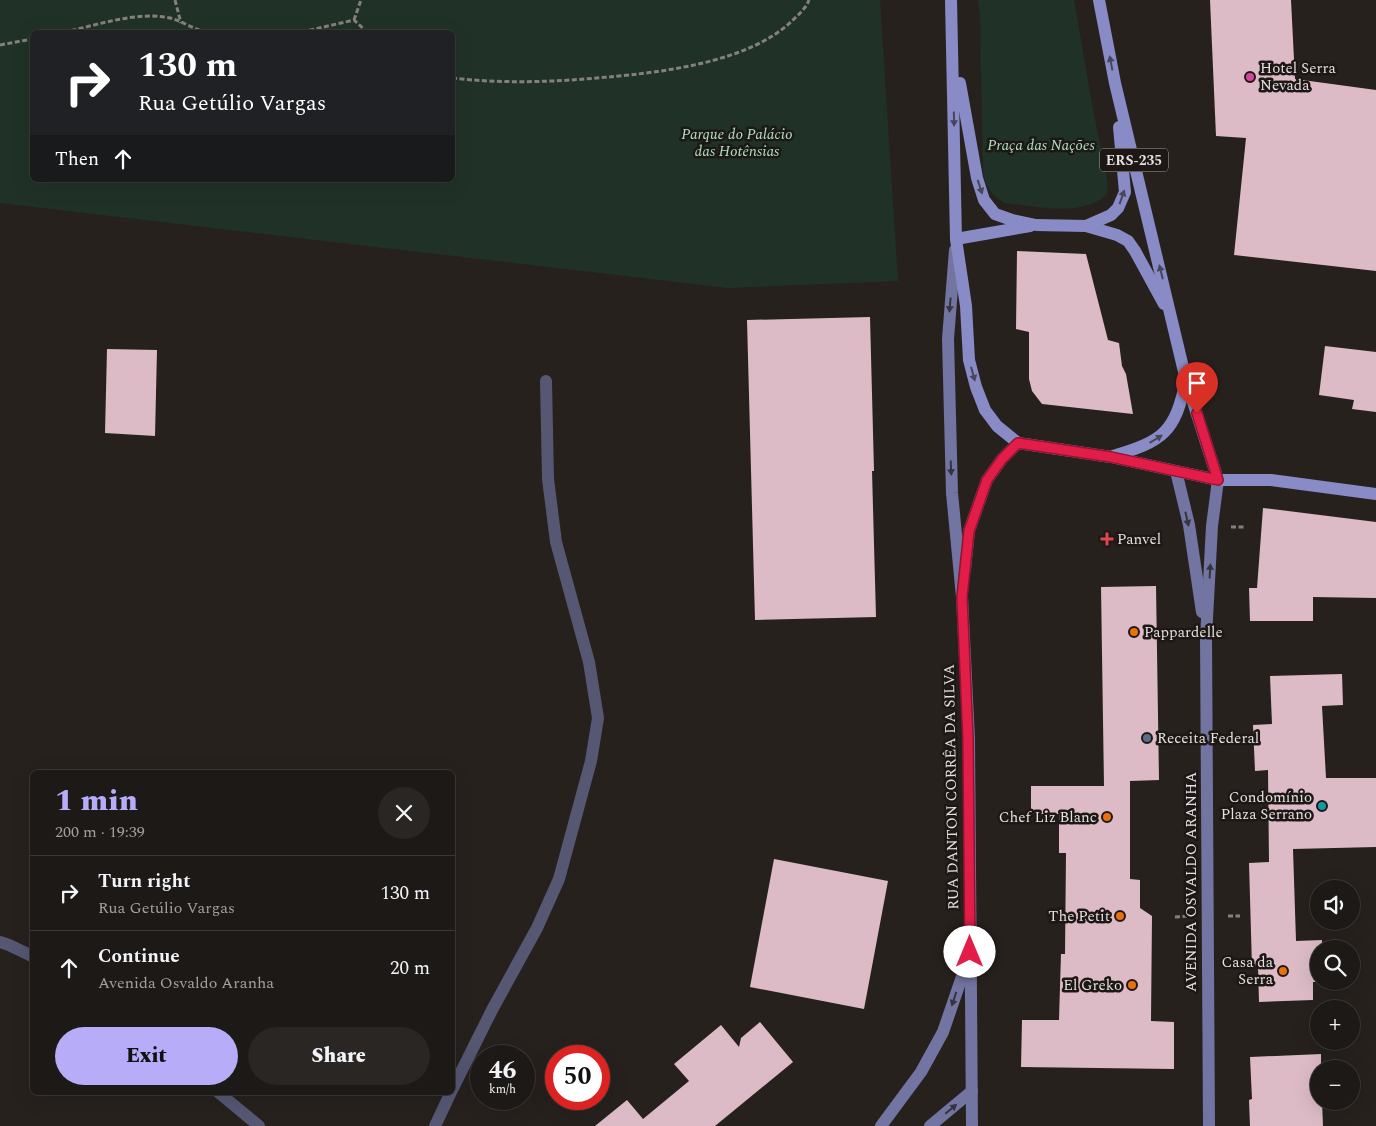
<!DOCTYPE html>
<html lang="en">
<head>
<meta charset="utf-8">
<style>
  :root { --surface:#1d1916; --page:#2a2623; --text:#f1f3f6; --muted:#a0a0a1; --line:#3b3835; --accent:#b6acf8 }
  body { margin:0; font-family:Spectral,serif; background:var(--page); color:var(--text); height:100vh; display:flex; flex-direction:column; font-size:19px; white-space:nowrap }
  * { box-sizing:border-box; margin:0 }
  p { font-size:16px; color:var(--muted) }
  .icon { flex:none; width:28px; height:28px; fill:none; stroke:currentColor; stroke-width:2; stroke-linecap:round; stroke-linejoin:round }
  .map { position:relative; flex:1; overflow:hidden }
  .drawer { position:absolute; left:30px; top:770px; width:425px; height:325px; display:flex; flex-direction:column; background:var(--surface); border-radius:8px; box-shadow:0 5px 20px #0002,0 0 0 1px var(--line) }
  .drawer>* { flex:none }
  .hud { position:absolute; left:30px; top:30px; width:425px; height:152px; border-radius:8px; box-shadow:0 5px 20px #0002,0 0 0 1px var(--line); background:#202124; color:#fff; overflow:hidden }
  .controls { position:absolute; left:1310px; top:880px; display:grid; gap:10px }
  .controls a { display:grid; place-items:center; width:50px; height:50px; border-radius:50%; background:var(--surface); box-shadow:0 5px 20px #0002,0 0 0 1px var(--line); font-size:25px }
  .speed { position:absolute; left:470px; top:1045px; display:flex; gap:10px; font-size:25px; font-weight:700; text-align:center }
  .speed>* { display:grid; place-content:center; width:65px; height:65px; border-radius:50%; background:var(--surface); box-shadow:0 5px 20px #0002,0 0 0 1px var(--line); line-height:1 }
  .speed small { font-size:12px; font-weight:400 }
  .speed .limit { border:8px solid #d22; background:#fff; color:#111 }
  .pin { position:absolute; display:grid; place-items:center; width:42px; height:42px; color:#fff; margin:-51px -21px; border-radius:50% 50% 50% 0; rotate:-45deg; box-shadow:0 0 5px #0007 }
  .pin .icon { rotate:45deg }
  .me { position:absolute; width:55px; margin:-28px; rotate:0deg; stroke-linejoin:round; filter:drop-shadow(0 0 4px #0008) }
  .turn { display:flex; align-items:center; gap:18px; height:105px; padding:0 25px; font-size:22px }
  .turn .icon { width:65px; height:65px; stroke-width:2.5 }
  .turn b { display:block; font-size:35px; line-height:42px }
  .then { display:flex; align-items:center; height:48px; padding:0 25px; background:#0003; gap:10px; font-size:19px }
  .round { display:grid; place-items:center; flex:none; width:52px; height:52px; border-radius:26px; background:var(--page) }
  .summary { display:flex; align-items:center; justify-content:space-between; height:85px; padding:0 25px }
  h1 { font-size:30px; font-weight:800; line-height:38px; color:var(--accent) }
  .button { display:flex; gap:10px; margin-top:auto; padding:10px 25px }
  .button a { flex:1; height:58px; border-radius:30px; background:var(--accent); color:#111; font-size:20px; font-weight:800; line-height:58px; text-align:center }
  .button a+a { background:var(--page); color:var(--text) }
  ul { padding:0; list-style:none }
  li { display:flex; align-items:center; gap:15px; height:75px; padding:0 25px; border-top:1px solid var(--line) }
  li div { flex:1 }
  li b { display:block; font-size:19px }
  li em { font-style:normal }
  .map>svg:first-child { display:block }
  .green { fill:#203227; fill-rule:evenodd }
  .building { fill:#dcbbc6 }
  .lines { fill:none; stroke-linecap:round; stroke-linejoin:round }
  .path { stroke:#85807e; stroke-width:3; stroke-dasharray:5 2.5; stroke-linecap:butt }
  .street { stroke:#555773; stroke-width:12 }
  .secondary { stroke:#7274a1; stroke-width:12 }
  .primary { stroke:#888bc5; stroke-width:12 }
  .oneway { fill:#48465b }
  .oneway2 { fill:#37343f }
  .route-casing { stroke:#92132f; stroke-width:12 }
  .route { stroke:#e11d48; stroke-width:9 }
  .hotel-dot { fill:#d1479c; stroke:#1d1815; stroke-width:2 }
  .health-dot { fill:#e0444e; stroke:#1d1815; stroke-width:2 }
  .food-dot { fill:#e8710a; stroke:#1d1815; stroke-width:2 }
  .service-dot { fill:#5c6f8a; stroke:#1d1815; stroke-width:2 }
  .culture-dot { fill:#0f9aa8; stroke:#1d1815; stroke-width:2 }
  .labels { text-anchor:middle; stroke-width:5; stroke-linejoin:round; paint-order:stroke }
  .shield { fill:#1d1815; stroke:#a8a4a2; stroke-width:1 }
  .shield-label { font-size:14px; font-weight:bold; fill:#e4e0de }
  .poi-label { font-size:15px; fill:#e4e0de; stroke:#1d1815; text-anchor:end }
  .park-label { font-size:15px; font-style:italic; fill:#aee1c0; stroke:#1d1815 }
  .street-label { font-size:15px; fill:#e4e0de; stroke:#1d1815 }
</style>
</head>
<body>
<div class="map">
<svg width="1376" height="1126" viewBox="0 0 1376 1126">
  <rect width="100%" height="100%" fill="#27211e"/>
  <g class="green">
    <path d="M 0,0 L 880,0 L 898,281 L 728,288 L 0,203 ZM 32,32 L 452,32 L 452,180 L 32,180 Z"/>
    <path d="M 978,0 L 1074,0 L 1092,104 L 1108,185 L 1107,194 C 1083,218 1036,206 1005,203 C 992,196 987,188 983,174 L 980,15 Z"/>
  </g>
  <g class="building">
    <path d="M 1210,0 L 1291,0 L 1295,79 L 1376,90 L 1376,271 L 1234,255 L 1246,138 L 1216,136 Z"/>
    <path d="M 1017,251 L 1086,254 L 1108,340 L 1119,343 L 1122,366 L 1126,374 L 1133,414 L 1042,404 L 1032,391 L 1029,379 L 1029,332 L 1016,329 Z"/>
    <path d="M 870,317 L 874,471 L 872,471 L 876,617 L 755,620 L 747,320 Z"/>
    <path d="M 1325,346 L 1376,352 L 1376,412 L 1352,409 L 1354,400 L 1319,395 Z"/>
    <path d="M 107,349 L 157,350 L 155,436 L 105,433 Z"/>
    <path d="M 1263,508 L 1376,522 L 1376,598 L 1313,597 L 1313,621 L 1250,621 L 1249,588 L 1257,588 Z"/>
    <path d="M 1156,586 L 1159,780 L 1130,781 L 1130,879 L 1140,880 L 1140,908 L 1152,916 L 1151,1021 L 1174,1022 L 1174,1069 L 1021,1067 L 1022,1020 L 1059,1020 L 1061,954 L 1065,954 L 1066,853 L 1059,853 L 1059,814 L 1031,814 L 1031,786 L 1104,786 L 1101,587 Z"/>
    <path d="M 1342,674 L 1343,705 L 1322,706 L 1326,778 L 1376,778 L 1376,847 L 1293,849 L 1296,941 L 1322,940 L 1322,949 L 1319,949 L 1319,981 L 1323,982 L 1313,982 L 1313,1000 L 1259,1002 L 1258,966 L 1252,967 L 1249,863 L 1269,862 L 1268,770 L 1255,771 L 1253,725 L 1272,724 L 1270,676 Z"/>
    <path d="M 774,859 L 888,881 L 864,1009 L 750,987 Z"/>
    <path d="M 760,1022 L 793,1062 L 715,1126 L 595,1126 L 627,1100 L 643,1119 L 689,1081 L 674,1064 L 721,1025 L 739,1047 L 741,1038 Z"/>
    <path d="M 1321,1054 L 1321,1069 L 1319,1069 L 1319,1101 L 1322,1101 L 1323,1126 L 1250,1126 L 1249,1100 L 1252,1099 L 1250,1057 Z"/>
  </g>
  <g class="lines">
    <g class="path">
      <path d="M 175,0 L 181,23"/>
      <path d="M 354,20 L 361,0"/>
      <path d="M 64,32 C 99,25 135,11 170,18 C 182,21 193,29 206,32"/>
      <path d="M 302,32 L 354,20 L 367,32"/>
      <path d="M 0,45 L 32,39"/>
      <path d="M 452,78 C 504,84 556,82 608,77 C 664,72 750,62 793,20 C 799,14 806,8 809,0"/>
      <path d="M 1231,527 L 1244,527"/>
      <path d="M 1228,916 L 1240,916"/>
      <path d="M 1175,917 L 1189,916"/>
    </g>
    <g class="street">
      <path d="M 0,942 L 9,945 L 32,956"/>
      <path d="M 452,1090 L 492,1010 L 537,928 L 559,879 L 591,761 L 598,718 L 589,662 L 556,542 L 548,479 L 546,381"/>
      <path d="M 218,1092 L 259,1126"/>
      <path d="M 435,1126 L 451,1092"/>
    </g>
    <g class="secondary">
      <path d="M 955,250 L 948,339 L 952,493 L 962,597 L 969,739 L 972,1126"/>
      <path d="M 1176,471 L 1189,525 L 1202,612"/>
      <path d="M 965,570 L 969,531 L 987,480 L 1002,459 L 1018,443"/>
      <path d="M 881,1126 L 921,1072 L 943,1032 L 967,962"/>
      <path d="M 930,1126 L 972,1091"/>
      <path d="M 1209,1126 L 1206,637 L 1212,526 L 1218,480"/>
    </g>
    <g class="primary">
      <path d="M 951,0 L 956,239 L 966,306 L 969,360 L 976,387 L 985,410 L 997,426 L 1018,443 L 1111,457 L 1218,480 L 1271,480 L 1376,494"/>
      <path d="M 1099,0 L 1115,83 L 1186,380 L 1218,480"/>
      <path d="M 960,83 L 977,178 L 984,200 L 995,214 L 1012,220 L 1036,225 L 1086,226 L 1117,235 L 1128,241 L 1135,251 L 1164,304"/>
      <path d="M 1086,226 L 1111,215 L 1118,208 L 1125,192 L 1119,127"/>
      <path d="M 956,239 L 1030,226"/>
      <path d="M 1113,456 C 1163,441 1175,433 1186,380"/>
    </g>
  </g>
  <defs><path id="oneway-solid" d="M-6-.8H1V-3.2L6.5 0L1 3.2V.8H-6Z" transform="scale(1.25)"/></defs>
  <g class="oneway">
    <use href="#oneway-solid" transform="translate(1111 63) rotate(-101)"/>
    <use href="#oneway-solid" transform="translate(954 119) rotate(89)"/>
    <use href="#oneway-solid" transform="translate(980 187) rotate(72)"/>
    <use href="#oneway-solid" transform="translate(1122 197) rotate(-71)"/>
    <use href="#oneway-solid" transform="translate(1161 272) rotate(-104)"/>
    <use href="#oneway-solid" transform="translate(973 374) rotate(75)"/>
    <use href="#oneway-solid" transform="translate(1156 439) rotate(-31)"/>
  </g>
  <g class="oneway2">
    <use href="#oneway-solid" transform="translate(950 305) rotate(95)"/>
    <use href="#oneway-solid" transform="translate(951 468) rotate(88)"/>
    <use href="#oneway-solid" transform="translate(1187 519) rotate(77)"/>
    <use href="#oneway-solid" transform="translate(1210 571) rotate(-87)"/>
    <use href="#oneway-solid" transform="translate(954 999) rotate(108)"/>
    <use href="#oneway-solid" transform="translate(951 1109) rotate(-40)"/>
  </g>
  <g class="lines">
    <defs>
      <path id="route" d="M 970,952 L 968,739 L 962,597 L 969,531 L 987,480 L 1002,459 L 1018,443 L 1111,457 L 1218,480 L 1197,413"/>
    </defs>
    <use href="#route" class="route-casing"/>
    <use href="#route" class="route"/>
  </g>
  <circle class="hotel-dot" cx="1250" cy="77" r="5"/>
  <path class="health-dot" d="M1104.5 531.5h5v5h5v5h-5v5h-5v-5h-5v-5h5z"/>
  <g class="food-dot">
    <circle cx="1134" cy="632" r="5"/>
    <circle cx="1107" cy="817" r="5"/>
    <circle cx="1120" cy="916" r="5"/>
    <circle cx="1283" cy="971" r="5"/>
    <circle cx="1132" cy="985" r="5"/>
  </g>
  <circle class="service-dot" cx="1147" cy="738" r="5"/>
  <circle class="culture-dot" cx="1322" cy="806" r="5"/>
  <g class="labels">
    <rect class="shield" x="1100" y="148.5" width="68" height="23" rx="4"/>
    <g class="shield-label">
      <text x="1134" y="165">ERS-235</text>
    </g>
    <g class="poi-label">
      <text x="1260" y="73" text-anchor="start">Hotel Serra<tspan x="1260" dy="17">Nevada</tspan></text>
      <text x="1117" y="544" text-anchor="start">Panvel</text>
      <text x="1144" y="637" text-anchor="start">Pappardelle</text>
      <text x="1157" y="743" text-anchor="start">Receita Federal</text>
      <text x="1312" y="802">Condomínio<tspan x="1312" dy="17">Plaza Serrano</tspan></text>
      <text x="1097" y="822">Chef Liz Blanc</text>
      <text x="1110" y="921">The Petit</text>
      <text x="1273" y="967">Casa da<tspan x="1273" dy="17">Serra</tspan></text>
      <text x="1122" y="990">El Greko</text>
    </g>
    <g class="park-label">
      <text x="737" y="139">Parque do Palácio<tspan x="737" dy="17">das Hotênsias</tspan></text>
      <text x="1041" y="150">Praça das Nações</text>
    </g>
    <g class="street-label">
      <text transform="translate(951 787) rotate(-91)" y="5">RUA DANTON CORRÊA DA SILVA</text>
      <text transform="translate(1191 882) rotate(-90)" y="5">AVENIDA OSVALDO ARANHA</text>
    </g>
  </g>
</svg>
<div class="controls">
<a><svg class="icon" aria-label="sound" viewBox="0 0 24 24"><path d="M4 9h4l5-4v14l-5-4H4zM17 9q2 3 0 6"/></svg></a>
<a><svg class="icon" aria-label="search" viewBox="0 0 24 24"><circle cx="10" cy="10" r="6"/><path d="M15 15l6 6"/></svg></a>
<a>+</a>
<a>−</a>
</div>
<div class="speed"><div>46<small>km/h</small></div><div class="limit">50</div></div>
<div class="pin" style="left:1197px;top:413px;background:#d93025"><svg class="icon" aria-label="arrive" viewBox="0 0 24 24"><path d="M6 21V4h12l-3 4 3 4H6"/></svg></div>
<svg class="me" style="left:970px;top:952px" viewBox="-20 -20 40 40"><circle r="19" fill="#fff"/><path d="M0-13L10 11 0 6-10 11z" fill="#e11d48"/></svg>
<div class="hud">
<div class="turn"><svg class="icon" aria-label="right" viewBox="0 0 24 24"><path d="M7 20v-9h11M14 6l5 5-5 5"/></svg><div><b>130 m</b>Rua Getúlio Vargas</div></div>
<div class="then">Then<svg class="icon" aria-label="ahead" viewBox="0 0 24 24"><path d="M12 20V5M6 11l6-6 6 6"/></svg></div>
</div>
<section class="drawer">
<div class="summary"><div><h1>1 min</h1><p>200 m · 19:39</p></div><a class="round"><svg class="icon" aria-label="close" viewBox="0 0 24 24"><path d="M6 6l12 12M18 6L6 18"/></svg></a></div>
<ul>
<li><svg class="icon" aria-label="right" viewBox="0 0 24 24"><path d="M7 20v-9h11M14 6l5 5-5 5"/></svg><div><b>Turn right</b><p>Rua Getúlio Vargas</p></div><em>130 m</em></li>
<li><svg class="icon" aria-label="ahead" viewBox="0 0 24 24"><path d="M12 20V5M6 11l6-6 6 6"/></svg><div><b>Continue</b><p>Avenida Osvaldo Aranha</p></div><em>20 m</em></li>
</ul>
<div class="button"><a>Exit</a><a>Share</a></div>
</section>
</div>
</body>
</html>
